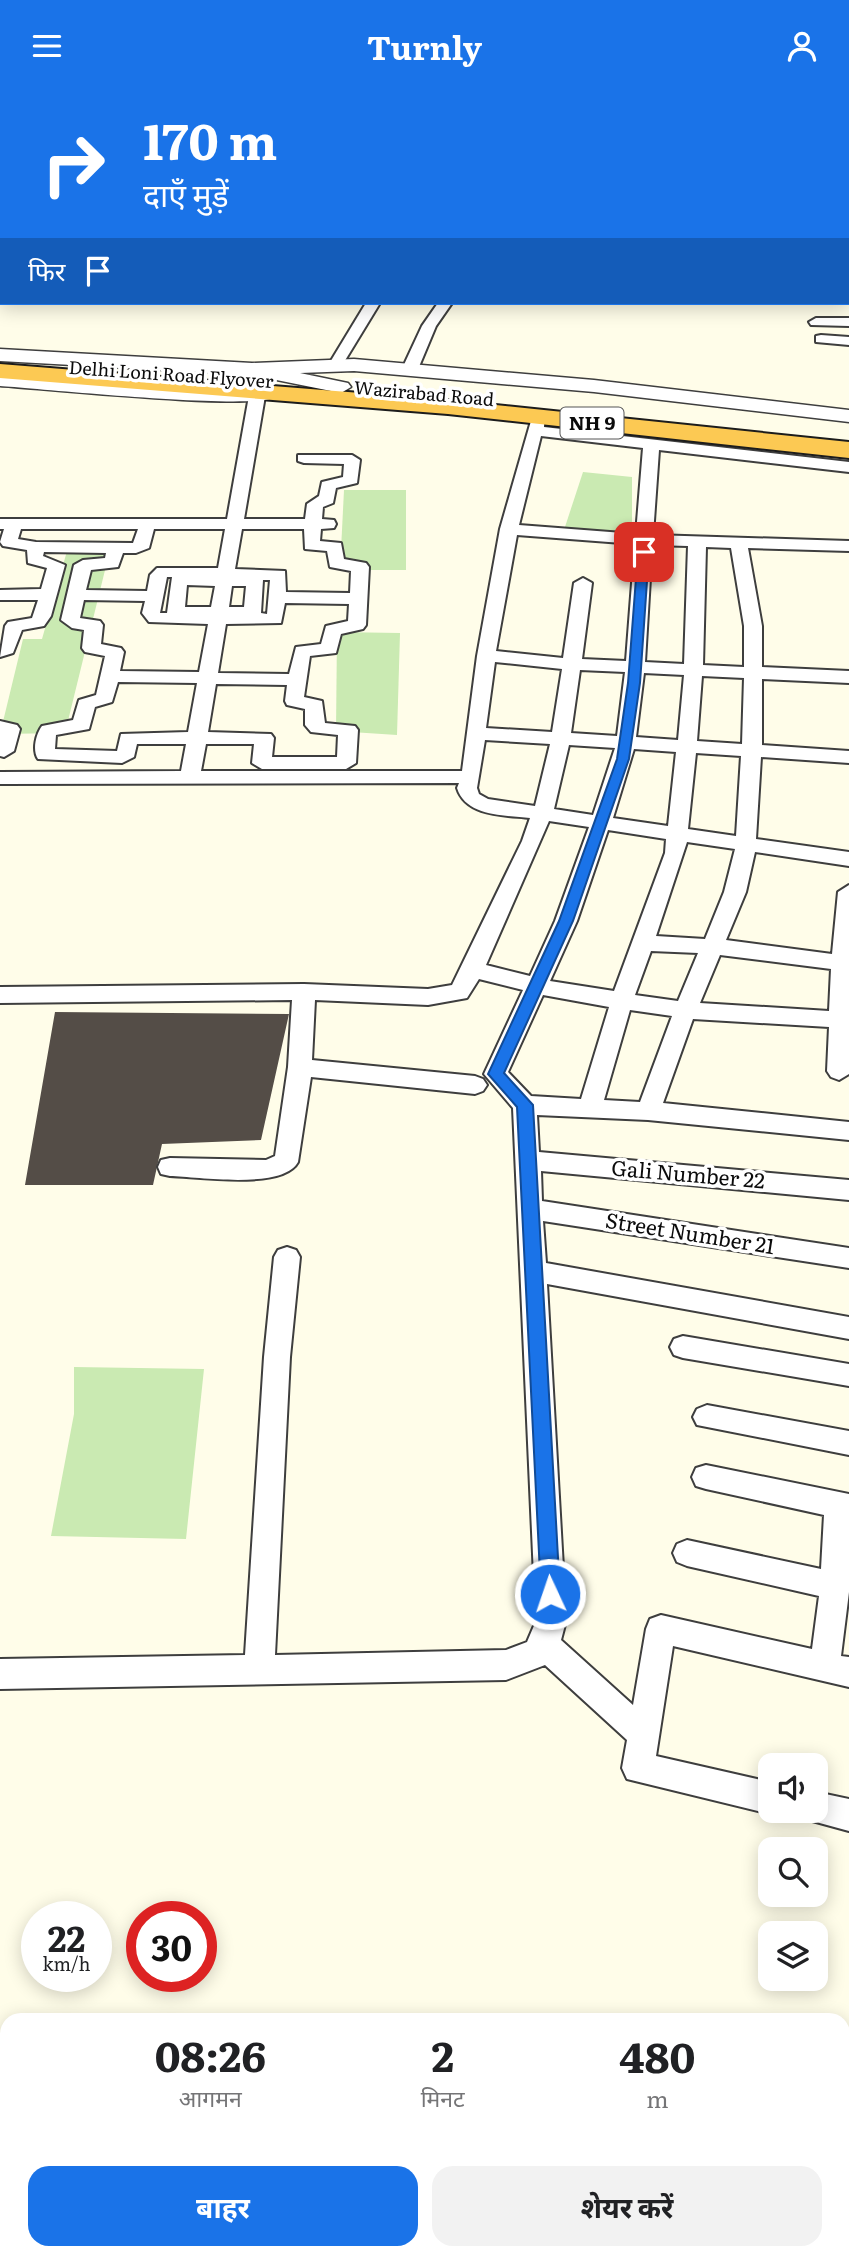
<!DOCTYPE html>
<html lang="hi">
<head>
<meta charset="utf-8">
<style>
  :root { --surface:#fff; --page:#f2f2f2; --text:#202124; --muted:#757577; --accent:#1a73e8 }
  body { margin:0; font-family:Literata,"Noto Sans Devanagari",serif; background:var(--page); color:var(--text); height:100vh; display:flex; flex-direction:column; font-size:26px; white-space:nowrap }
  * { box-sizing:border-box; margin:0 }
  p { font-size:23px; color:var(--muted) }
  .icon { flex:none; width:38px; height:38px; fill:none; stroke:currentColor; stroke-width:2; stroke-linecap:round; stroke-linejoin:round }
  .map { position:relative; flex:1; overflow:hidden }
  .details { position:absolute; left:0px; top:1922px; width:850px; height:247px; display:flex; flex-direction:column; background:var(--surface); border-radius:21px 21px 0 0; box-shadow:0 4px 18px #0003 }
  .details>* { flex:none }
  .banner { position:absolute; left:0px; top:0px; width:850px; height:214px; box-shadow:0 4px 18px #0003; background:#1a73e8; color:#fff; overflow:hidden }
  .buttons { position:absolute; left:758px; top:1662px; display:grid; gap:14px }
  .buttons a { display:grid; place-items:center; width:70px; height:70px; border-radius:14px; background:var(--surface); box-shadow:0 4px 18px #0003; font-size:35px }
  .speed { position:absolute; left:21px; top:1810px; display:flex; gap:14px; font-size:35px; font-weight:700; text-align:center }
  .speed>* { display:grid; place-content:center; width:91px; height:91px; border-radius:50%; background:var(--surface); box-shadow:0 4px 18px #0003; line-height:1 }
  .speed small { font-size:18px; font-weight:400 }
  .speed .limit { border:10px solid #d22; background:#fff; color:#111 }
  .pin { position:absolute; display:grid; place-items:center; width:60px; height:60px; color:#fff; margin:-30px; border-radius:14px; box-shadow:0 4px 10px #0006 }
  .me { position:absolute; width:77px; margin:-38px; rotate:357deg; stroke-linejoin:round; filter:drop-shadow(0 0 5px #0008) }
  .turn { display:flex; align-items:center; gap:24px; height:147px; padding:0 28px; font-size:32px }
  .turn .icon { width:91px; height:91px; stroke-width:2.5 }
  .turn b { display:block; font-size:49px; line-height:60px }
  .then { display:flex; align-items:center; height:66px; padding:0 28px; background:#0003; gap:14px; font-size:26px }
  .eta { display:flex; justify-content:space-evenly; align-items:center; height:119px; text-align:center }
  .eta b { font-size:42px; font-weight:700; line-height:49px }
  .primary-button { display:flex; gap:14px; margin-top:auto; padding:14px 28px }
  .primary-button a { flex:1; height:80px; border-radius:21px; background:var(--accent); color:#fff; font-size:28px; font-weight:700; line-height:80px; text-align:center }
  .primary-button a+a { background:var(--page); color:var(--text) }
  header { display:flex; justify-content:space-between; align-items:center; height:91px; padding:0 28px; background:var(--accent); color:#fff; font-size:32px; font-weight:700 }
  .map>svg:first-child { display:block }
  .green { fill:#caeab2 }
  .building { fill:#544d47 }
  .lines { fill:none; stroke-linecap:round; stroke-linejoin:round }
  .minor-casing { stroke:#3e3e3e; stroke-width:4 }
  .tertiary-casing { stroke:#3e3e3e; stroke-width:3 }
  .trunk-casing { stroke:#1c1c1c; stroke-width:4 }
  .minor { fill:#fff; fill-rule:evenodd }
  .tertiary { fill:#fff; fill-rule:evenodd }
  .trunk { fill:#fcc953; fill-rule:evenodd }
  .route { fill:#1a73e8; stroke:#114b97; stroke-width:2 }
  .labels { text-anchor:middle; stroke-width:7; stroke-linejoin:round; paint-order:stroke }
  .far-street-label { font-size:18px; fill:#0b0b0b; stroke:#fff }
  .shield { fill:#fff; stroke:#545454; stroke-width:2 }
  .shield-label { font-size:19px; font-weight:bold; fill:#0b0b0b }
  .street-label { font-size:21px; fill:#0b0b0b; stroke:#fff }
</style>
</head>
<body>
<header><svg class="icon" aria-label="menu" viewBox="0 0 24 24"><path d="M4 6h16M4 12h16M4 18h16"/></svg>Turnly<svg class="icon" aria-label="person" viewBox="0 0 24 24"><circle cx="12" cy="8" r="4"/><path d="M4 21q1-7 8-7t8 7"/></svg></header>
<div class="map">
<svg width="849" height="2167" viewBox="0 0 849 2167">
  <rect width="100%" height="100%" fill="#fffde9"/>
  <g class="green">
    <path d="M 583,381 L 632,386 L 632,443 L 564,439 Z"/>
    <path d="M 344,399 L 406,399 L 406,479 L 340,479 Z"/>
    <path d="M 69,453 L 120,453 L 107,471 L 65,642 L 0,643 L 23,548 L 42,548 Z"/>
    <path d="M 337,541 L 400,542 L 397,644 L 336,640 Z"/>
    <path d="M 74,1276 L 204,1278 L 186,1448 L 51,1445 L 74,1323 Z"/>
  </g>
  <path class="building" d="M 55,921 L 289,923 L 261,1049 L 162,1053 L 153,1094 L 25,1094 Z"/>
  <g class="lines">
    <defs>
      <g id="minor">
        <path d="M 0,0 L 7,2 L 2,2 L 0,7 Z"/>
        <path d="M 75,0 L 88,0 L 74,2 Z"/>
        <path d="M 229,0 L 241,0 L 228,2 Z"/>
        <path d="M 290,0 L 313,0 L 314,2 L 291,2 Z"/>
        <path d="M 354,0 L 377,0 L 378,2 L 355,2 Z"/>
        <path d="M 439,0 L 452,0 L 438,2 Z"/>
        <path d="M 518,0 L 531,0 L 517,2 Z"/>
        <path d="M 576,0 L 595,0 L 596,2 L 577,2 Z"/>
        <path d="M 678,0 L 699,0 L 700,2 L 679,2 Z"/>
        <path d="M 801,0 L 826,0 L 827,2 L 802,2 Z"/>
        <path d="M 366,212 L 380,212 L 341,276 L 331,276 L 329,273 Z"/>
        <path d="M 438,212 L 452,212 L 436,235 L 418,278 L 410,283 L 405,281 L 402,278 L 422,235 Z"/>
        <path d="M 816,227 L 849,227 L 849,235 L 811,234 L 809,231 Z"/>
        <path d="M 821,244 L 849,246 L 849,254 L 816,251 L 816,245 Z"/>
        <path d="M 257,300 L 265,305 L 244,428 L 305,428 L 307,413 L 319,405 L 322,391 L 343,386 L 344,373 L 304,372 L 298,370 L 298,364 L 352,364 L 360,369 L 357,392 L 336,397 L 333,412 L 323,416 L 322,428 L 334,429 L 336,433 L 334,437 L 321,438 L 320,450 L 341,452 L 344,468 L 366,472 L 369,476 L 366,534 L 363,538 L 341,543 L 336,562 L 310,565 L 304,606 L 322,610 L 325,632 L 355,635 L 358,639 L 356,672 L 346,678 L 262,678 L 252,672 L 254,653 L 206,653 L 201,680 L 462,680 L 477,565 L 500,438 L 533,323 L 545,323 L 544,336 L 849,371 L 849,381 L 659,359 L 653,444 L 849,450 L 849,460 L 748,457 L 762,535 L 762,576 L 849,580 L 849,592 L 762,588 L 762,654 L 849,660 L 849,672 L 761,666 L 756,748 L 849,761 L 849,775 L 755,761 L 746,801 L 726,849 L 832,863 L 838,801 L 849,794 L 849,983 L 839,989 L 831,986 L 827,980 L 829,936 L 693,928 L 663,1012 L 849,1031 L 849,1049 L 648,1029 L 537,1024 L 539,1061 L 849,1089 L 849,1109 L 541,1080 L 542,1110 L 849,1157 L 849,1177 L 543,1130 L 546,1172 L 849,1226 L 849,1248 L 547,1193 L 566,1530 L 561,1549 L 633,1614 L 646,1538 L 650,1528 L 661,1524 L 812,1558 L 819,1505 L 687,1475 L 677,1471 L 673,1462 L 677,1453 L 687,1449 L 821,1478 L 824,1424 L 706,1398 L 696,1395 L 692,1386 L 696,1377 L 706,1374 L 849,1403 L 849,1501 L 841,1565 L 849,1566 L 849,1596 L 673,1555 L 656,1665 L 770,1691 L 770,1720 L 776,1720 L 770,1723 L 627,1688 L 622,1677 L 627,1649 L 545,1574 L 506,1589 L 0,1598 L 0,1568 L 245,1564 L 264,1266 L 274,1166 L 278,1159 L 287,1156 L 296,1159 L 300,1166 L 290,1266 L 275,1564 L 506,1559 L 527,1551 L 536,1530 L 513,1017 L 484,983 L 523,899 L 479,888 L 467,907 L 428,914 L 315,909 L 312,969 L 475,985 L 483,988 L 487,994 L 483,1000 L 475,1003 L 311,986 L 298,1071 C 283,1099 199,1086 170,1085 L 161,1083 L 158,1076 L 161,1069 L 170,1067 L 266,1069 L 275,1065 L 288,976 L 292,909 L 0,912 L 0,896 L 304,893 L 428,898 L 452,894 L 522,750 L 530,727 C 505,724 466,726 457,697 L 459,692 L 0,693 L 0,681 L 181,680 L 186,653 L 137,653 L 134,666 L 122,672 L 38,668 C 32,659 36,643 42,635 L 73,629 L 79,609 L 96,604 L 105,565 L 85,561 L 82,557 L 84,539 L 72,537 L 61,529 L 74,474 L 83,469 L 105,467 L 106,462 L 44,461 L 43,465 L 65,474 L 51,525 L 44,535 L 22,539 L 13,562 L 0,566 L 5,535 L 8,531 L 32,527 L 38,509 L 0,509 L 0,499 L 41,498 L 47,477 L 28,472 L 27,459 L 3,455 L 0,451 L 4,438 L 0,438 L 0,428 L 227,428 L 249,305 ZM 541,345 L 643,357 L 636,443 L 519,434 ZM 21,438 L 138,438 L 133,452 L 36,451 L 18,448 ZM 154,438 L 225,438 L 218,477 L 157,477 L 150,484 L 147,500 L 86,499 L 91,479 L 118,476 L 123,462 L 136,462 L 149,457 ZM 242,438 L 304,438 L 305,458 L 327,460 L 330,476 L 351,480 L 350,502 L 286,501 L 285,480 L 235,478 ZM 517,444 L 635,453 L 626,570 L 582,568 L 592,492 L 583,487 L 574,492 L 563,567 L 496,560 ZM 652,454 L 688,455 L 684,573 L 645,571 ZM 706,456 L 731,457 L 744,535 L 744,576 L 703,574 ZM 167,486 L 172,486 L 167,522 L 160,522 ZM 263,489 L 270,489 L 267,523 L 261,522 ZM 187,494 L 215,495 L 211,516 L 185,516 ZM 232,495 L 246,495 L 244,516 L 229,516 ZM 84,509 L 145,510 L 142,522 L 149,531 L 208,533 L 199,581 L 120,580 L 124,561 L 121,557 L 101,553 L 103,534 L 100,530 L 80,527 ZM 285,512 L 349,513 L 348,530 L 326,535 L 321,553 L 296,556 L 289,583 L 218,582 L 226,533 L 281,532 ZM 495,571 L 562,578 L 552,641 L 486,637 ZM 580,579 L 625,581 L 617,645 L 571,642 ZM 644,582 L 684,584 L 678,649 L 636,646 ZM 702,585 L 744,587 L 742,653 L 697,650 ZM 118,591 L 197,592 L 188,641 L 121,643 L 117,660 L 55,658 L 56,644 L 89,638 L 95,616 L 112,611 ZM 216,593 L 287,594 L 285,610 L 287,614 L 305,618 L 305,634 L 311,641 L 338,644 L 337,666 L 272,666 L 274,647 L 271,643 L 208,641 ZM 485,649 L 550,653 L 535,715 L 488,708 L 479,703 L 477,697 ZM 569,654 L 615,657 L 593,724 L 554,718 ZM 634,658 L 676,661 L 668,735 L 613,727 ZM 696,662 L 741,665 L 736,745 L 688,738 ZM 549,730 L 589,736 L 555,830 L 530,885 L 486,874 ZM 608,739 L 666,748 L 665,762 L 614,900 L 550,890 L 577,830 ZM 687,751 L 735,758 L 724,801 L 705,848 L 656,845 ZM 651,860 L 698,862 L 678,910 L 635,904 ZM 720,864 L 831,878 L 829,920 L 700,912 ZM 543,904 L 609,916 L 581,1008 L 531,1005 L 508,981 ZM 630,919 L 672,925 L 640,1011 L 604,1009 Z"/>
        <path d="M 0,630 L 17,634 L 20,638 L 14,660 L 4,666 L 0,665 Z"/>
        <path d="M 683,1245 L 849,1273 L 849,1295 L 683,1267 L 674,1264 L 670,1256 L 674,1248 Z"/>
        <path d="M 707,1314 L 849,1340 L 849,1364 L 697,1334 L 693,1326 L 697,1318 Z"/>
        <path d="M 816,1701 L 849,1708 L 849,1740 L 805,1728 L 801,1720 L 816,1720 Z"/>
      </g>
      <g id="tertiary">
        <path d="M 0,258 L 252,272 L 354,268 L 594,289 L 849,319 L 849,331 L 594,301 L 354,280 L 300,282 L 348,292 L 351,296 L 341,302 L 252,284 L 0,270 Z"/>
        <path d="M 0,283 L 213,299 L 266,299 L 276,305 C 264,321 34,297 0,295 Z"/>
      </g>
      <path id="trunk" d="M 0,273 L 448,309 L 849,351 L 849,367 L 448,323 L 0,287 Z"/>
    </defs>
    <use href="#minor" class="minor-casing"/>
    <use href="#tertiary" class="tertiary-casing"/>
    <use href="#trunk" class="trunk-casing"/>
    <use href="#minor" class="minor"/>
    <use href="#tertiary" class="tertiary"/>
    <use href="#trunk" class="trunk"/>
  </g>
  <path class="route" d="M 644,458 L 649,461 L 640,592 L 629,668 L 573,830 L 504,982 L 533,1014 L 560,1503 L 557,1509 L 550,1512 L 543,1509 L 541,1503 L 517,1016 L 488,983 L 559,830 L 617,668 L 628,592 L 638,461 Z"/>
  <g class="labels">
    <g class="far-street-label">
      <text transform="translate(171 284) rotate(4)" y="6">Delhi Loni Road Flyover</text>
      <text transform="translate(424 303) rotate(5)" y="6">Wazirabad Road</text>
    </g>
    <rect class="shield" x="560.5" y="316.5" width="63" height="31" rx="5"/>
    <g class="shield-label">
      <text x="592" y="339">NH 9</text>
    </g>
    <g class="street-label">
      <text transform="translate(688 1084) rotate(5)" y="7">Gali Number 22</text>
      <text transform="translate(690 1143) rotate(9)" y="7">Street Number 21</text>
    </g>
  </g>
</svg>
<div class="buttons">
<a><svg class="icon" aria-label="sound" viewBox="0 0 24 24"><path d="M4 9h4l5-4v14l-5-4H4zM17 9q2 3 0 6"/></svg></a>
<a><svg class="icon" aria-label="search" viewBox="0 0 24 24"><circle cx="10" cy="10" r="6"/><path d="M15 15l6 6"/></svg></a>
<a><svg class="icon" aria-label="layers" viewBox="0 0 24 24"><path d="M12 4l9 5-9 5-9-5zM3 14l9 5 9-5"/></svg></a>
</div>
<div class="speed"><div>22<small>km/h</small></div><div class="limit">30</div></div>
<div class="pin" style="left:644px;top:461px;background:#d93025"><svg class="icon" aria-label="arrive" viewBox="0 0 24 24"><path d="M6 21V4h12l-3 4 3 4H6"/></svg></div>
<svg class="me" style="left:550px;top:1503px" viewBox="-20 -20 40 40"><circle r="17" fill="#1a73e8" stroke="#fff" stroke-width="3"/><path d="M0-11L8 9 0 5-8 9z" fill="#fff"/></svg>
<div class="banner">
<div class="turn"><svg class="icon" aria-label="right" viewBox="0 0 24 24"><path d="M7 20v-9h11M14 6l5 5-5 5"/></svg><div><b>170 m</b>दाएँ मुड़ें</div></div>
<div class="then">फिर<svg class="icon" aria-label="arrive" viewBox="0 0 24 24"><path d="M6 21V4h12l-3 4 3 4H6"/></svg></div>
</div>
<section class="details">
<div class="eta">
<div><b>08:26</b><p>आगमन</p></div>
<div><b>2</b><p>मिनट</p></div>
<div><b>480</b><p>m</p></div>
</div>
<div class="primary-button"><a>बाहर</a><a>शेयर करें</a></div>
</section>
</div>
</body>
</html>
